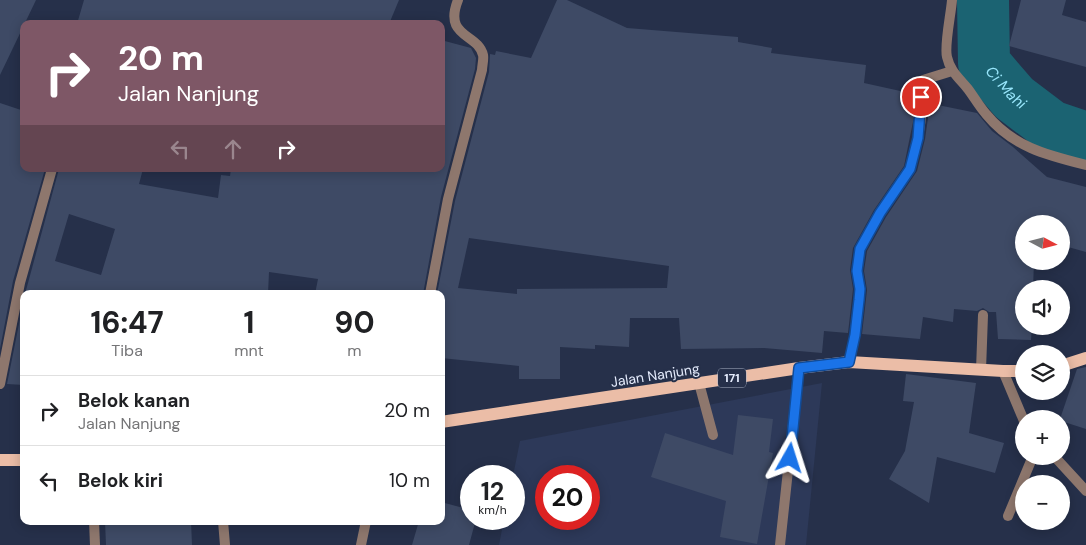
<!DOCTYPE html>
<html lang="id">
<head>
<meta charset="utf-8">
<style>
  :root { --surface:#fff; --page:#f2f2f2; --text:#202124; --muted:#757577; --line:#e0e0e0 }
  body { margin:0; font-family:"DM Sans",sans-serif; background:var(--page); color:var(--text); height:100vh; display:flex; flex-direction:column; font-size:19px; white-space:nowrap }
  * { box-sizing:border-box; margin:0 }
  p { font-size:16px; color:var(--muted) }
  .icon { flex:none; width:28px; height:28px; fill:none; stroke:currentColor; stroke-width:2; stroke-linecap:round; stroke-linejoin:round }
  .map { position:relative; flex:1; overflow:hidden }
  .details { position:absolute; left:20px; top:290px; width:425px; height:235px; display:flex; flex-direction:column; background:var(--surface); border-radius:10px; box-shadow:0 2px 12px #0003 }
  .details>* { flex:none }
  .hud { position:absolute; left:20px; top:20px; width:425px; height:152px; border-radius:10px; box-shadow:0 2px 12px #0003; background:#7e5766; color:#fff; overflow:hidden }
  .needle { width:32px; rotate:97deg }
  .fabs { position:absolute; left:1015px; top:215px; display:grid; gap:10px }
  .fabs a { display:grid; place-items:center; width:55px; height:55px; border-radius:50%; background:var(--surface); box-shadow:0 2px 12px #0003; font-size:25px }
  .speed { position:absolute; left:460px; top:465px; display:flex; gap:10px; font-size:25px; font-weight:700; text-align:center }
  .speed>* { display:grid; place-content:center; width:65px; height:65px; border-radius:50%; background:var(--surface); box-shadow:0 2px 12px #0003; line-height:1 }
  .speed small { font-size:12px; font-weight:400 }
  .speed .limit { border:8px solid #d22; background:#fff; color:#111 }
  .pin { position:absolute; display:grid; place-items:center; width:42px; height:42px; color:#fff; margin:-21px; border:2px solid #fff; border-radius:50%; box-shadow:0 1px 5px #0007 }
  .me { position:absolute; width:55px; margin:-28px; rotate:6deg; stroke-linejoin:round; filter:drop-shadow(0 0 4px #0008) }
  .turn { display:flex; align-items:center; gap:18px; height:105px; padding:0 15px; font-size:22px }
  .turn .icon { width:65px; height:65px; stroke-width:2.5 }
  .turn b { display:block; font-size:35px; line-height:42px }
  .lanes { display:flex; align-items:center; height:48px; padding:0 15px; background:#0003; justify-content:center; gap:25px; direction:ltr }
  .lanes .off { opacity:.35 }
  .eta { display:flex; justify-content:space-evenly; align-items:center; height:85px; text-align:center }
  .eta b { font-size:30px; font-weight:700; line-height:35px }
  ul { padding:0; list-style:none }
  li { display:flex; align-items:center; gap:15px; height:70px; padding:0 15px; border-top:1px solid var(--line) }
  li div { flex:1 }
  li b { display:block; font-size:19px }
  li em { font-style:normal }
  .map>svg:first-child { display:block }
  .built { fill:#2d3959; fill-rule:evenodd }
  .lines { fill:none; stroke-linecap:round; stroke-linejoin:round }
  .river { stroke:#1b6372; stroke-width:52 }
  .building { fill:#3e4a65; fill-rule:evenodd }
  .service { stroke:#8e776d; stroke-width:10 }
  .minor { stroke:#8e776d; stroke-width:10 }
  .primary { stroke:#ebbda7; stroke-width:12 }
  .route-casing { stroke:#114b97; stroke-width:12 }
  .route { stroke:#1a73e8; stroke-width:9 }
  .labels { text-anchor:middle; stroke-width:4; stroke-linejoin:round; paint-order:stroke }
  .shield { fill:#26304a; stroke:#acb4c7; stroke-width:1 }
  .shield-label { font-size:12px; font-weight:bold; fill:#e5ecfd }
  .street-label { font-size:14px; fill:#e5ecfd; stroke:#26304a }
  .water-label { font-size:15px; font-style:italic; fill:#98e6fb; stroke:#26304a }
</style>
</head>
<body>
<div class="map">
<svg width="1086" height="545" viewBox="0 0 1086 545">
  <rect width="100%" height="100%" fill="#26304a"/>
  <path class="built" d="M 822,383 L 806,545 L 499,545 L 504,519 L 514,519 L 513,476 L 520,441 ZM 546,476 L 589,476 L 589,519 L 546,519 Z"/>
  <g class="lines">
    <path class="river" id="s1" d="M 983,0 L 984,63 L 1014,98 L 1051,126 L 1086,138"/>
  </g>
  <g class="building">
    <path d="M 0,0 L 36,0 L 0,75 Z"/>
    <path d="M 84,0 L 399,0 L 389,24 L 77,24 Z"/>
    <path d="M 557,0 L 567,0 L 627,28 L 738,37 L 738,42 L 772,48 L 771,53 L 866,65 L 864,83 L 914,94 L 914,117 L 904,166 L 874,210 L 853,248 L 850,270 L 853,289 L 848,333 L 824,331 L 822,353 L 764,348 L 681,349 L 679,318 L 630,318 L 629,347 L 595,345 L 595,349 L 560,347 L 560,379 L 519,379 L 519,366 L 441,358 L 441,294 L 437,294 L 455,201 L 489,72 L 490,54 L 495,55 L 496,51 L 531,58 ZM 469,238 L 669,266 L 667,288 L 517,289 L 517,294 L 458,288 Z"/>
    <path d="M 1021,0 L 1066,0 L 1062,15 L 1086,22 L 1086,67 L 1009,46 Z"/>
    <path d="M 441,40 L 471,48 L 476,58 L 475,69 L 441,197 L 423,294 L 315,294 L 318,279 L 269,272 L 268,294 L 25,294 L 59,169 L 143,169 L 139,184 L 218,198 L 221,175 L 230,176 L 231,169 L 441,169 ZM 69,214 L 115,229 L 101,275 L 55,261 Z"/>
    <path d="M 0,103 L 24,111 L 24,169 L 45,169 L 13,281 L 0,349 Z"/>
    <path d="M 928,103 L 977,113 L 992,131 L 1013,147 L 1047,177 L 1086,187 L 1086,252 L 1061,245 L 1061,224 L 1024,224 L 1024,261 L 1034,261 L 1033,289 L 1024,289 L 1024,326 L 1032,326 L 1031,340 L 998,339 L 996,312 L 989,312 L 983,308 L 977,311 L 954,309 L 953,322 L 923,317 L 920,339 L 862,334 L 867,290 L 864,271 L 867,251 L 886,217 L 917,171 L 925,139 L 928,118 Z"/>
    <path d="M 24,299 L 24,385 L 7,384 Z"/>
    <path d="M 1086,367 L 1086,429 L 1061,421 L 1060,419 L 1077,369 Z"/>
    <path d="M 906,374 L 976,383 L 969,433 L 1004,443 L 995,473 L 937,457 L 929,503 L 889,479 L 905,451 L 914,402 L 903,401 Z"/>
    <path d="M 738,415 L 773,419 L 769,452 L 773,453 L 757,544 L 720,537 L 726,501 L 651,477 L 665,433 L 733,455 Z"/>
    <path d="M 441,502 L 471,510 L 471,519 L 476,519 L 469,545 L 412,545 L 419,521 L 441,521 Z"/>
    <path d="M 105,521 L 191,521 L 192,545 L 106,545 Z"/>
  </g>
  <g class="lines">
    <g class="service">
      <path d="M 981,370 L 983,315"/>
      <path d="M 1003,371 L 1024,421"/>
      <path d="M 699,383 L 713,435"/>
      <path d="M 1054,456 L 1086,491"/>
      <path d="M 1008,516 L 1033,456"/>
      <path d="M 94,521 L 95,545"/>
      <path d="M 223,521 L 225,545"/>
      <path d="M 361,545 L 366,521"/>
      <path d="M 780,545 L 799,368"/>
    </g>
    <g class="minor">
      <path d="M 952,0 C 951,14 944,46 947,57 C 950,71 959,78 968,89 C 974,97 979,106 986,114 C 1013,147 1046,155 1086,165"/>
      <path d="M 430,294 L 448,199 L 482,70 C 482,66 484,59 483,55 C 478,33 443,38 458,0"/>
      <path d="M 849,362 L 855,335 L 859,300 L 860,289 L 857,271 L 860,249 L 880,213 L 910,169 L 918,138 L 921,118 L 921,88 L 923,80 L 952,71"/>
      <path d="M 0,384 L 20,283 L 52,169"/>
    </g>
    <g class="primary">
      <path d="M 1061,366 L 1086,358"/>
      <path d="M 441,422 L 799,368 L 849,362 L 1003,371 L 1024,371"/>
      <path d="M 0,460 L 24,460"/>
    </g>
  </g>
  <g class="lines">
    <defs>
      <path id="route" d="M 790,458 L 799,368 L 849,362 L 855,335 L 859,300 L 860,289 L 857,271 L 860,249 L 880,213 L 910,169 L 918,138 L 921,97"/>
    </defs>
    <use href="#route" class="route-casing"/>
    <use href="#route" class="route"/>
  </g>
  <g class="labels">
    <rect class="shield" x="718" y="368.5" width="28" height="19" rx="4"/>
    <g class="shield-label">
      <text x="732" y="382">171</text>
    </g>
    <g class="street-label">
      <text transform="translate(655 375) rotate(-9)" y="5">Jalan Nanjung</text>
    </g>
    <g class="water-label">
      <text dy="5" stroke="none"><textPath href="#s1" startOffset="96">Ci Mahi</textPath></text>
    </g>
  </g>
</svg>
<div class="fabs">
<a><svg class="needle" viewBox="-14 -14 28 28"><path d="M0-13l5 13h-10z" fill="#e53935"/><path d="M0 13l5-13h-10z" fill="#757577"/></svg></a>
<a><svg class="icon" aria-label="sound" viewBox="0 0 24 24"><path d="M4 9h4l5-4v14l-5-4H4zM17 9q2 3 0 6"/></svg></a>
<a><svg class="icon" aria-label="layers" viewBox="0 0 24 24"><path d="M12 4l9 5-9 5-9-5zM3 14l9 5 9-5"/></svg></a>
<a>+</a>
<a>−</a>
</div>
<div class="speed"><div>12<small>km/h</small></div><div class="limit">20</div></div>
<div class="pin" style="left:921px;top:97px;background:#d93025"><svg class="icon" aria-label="arrive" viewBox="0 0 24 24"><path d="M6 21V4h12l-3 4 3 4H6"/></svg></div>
<svg class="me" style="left:790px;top:458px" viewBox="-20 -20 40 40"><path d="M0-17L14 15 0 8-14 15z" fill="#1a73e8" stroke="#fff" stroke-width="4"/></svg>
<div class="hud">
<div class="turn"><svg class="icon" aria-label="right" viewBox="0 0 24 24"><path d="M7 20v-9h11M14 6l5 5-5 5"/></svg><div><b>20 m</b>Jalan Nanjung</div></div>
<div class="lanes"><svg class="icon off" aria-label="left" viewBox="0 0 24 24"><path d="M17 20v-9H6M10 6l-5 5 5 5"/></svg><svg class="icon off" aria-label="ahead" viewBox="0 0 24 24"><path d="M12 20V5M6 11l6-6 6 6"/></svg><svg class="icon" aria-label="right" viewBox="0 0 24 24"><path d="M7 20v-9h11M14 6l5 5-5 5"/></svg></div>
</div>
<section class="details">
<div class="eta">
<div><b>16:47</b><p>Tiba</p></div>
<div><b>1</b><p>mnt</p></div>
<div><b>90</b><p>m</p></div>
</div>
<ul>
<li><svg class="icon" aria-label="right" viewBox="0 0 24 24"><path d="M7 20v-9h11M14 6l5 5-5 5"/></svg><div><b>Belok kanan</b><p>Jalan Nanjung</p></div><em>20 m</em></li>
<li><svg class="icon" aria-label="left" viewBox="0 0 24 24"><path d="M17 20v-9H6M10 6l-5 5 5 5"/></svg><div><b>Belok kiri</b></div><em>10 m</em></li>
</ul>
</section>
</div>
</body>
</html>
